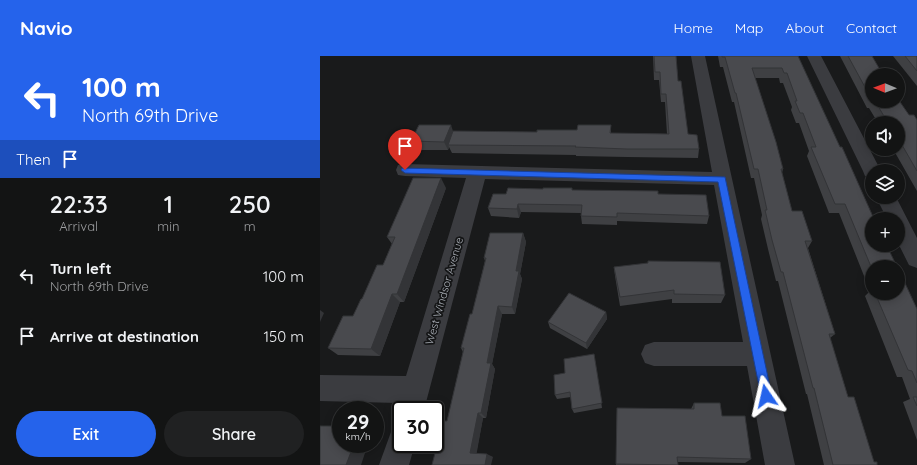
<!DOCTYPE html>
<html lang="en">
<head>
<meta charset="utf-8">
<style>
  :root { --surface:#131414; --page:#202122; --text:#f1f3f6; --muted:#9d9ea0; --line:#323334; --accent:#2563eb }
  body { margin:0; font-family:Quicksand,sans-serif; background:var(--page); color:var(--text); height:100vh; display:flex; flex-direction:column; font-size:15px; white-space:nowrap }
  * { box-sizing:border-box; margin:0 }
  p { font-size:13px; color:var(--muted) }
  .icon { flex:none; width:22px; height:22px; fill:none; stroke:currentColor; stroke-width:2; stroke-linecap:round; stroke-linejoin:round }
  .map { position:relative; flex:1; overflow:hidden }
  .drawer { display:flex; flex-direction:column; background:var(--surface); width:320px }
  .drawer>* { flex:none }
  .guide { background:#2563eb; color:#fff; overflow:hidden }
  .needle { width:26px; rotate:271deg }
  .fabs { position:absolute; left:545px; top:12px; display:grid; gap:8px }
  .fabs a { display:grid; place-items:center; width:40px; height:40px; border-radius:50%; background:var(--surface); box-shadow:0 2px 10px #0003,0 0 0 1px var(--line); font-size:20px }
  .speed { position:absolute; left:12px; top:345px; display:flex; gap:8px; font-size:20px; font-weight:700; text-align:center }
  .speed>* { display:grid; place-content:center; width:52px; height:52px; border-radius:50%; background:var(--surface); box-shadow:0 2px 10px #0003,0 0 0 1px var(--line); line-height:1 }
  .speed small { font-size:10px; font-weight:400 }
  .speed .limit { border:2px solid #111; border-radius:6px; background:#fff; color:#111 }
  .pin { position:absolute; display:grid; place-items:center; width:34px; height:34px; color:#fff; margin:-41px -17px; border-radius:50% 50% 50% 0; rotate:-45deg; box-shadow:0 0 4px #0007 }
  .pin .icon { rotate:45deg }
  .me { position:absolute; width:44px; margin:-22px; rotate:349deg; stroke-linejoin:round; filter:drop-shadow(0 0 3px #0008) }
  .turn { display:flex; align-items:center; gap:14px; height:84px; padding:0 16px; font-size:18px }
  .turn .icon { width:52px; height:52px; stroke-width:2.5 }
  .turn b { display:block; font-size:28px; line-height:34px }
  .then { display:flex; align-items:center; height:38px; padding:0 16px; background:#0003; gap:8px; font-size:15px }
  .eta { display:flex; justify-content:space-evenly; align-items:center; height:68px; text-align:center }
  .eta b { font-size:24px; font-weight:600; line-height:28px }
  .action { display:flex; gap:8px; margin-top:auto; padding:8px 16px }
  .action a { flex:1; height:46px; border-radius:24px; background:var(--accent); color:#fff; font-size:16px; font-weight:600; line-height:46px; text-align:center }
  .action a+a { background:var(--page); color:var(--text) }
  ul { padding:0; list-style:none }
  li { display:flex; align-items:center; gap:12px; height:60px; padding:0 16px }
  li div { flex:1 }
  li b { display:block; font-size:15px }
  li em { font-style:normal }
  header { display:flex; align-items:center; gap:24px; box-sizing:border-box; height:56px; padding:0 20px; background:var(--accent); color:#fff }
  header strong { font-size:19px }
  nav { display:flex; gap:22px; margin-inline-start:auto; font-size:14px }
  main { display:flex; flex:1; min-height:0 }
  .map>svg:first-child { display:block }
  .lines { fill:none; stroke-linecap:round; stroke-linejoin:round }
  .minor { fill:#3b3c40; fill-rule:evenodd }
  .wall { fill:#3f4043 }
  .shaded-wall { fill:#333437 }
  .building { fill:#494a4e; stroke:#333437 }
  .route { fill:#2563eb; stroke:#184099 }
  .labels { text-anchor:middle; stroke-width:3.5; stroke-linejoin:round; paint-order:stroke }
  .street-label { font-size:11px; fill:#adb2ba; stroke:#141516 }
</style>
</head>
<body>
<header>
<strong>Navio</strong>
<nav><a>Home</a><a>Map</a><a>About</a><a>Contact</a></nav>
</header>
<main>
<section class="drawer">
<div class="guide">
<div class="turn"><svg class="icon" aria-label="left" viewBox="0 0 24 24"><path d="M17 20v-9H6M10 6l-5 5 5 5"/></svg><div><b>100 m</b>North 69th Drive</div></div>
<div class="then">Then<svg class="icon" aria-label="arrive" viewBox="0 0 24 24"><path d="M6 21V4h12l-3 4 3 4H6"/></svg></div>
</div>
<div class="eta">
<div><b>22:33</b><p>Arrival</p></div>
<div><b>1</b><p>min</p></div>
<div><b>250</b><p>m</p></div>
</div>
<ul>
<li><svg class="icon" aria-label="left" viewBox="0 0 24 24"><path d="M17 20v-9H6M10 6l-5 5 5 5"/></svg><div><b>Turn left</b><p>North 69th Drive</p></div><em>100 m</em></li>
<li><svg class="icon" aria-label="arrive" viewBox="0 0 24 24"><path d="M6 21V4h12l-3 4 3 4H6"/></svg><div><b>Arrive at destination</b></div><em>150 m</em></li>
</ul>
<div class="action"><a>Exit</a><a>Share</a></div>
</section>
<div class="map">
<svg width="597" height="409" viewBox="0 0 597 409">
  <rect width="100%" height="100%" fill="#191a1b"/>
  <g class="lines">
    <g class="minor">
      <path d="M 371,0 L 385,0 L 475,409 L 445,409 L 427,310 L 334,310 L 325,307 L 321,298 L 325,289 L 334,286 L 423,286 L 394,129 L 165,123 L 104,354 L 81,354 L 81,364 L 76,354 L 78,347 L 0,345 L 0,319 L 86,320 L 146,122 L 85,120 L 78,119 L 76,114 L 78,109 L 85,108 L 392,116 Z"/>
      <path d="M 487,0 L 501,0 L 561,115 L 552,115 L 552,121 L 545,120 L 543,115 Z"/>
      <path d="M 556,141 L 576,141 L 597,182 L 597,212 L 589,209 L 578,187 L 578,163 L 567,163 Z"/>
      <path d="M 81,372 L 81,388 L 95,388 L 89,409 L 59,409 L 71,376 Z"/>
    </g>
  </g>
  <g class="wall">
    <path d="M 333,0 L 356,0 L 358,25 L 368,78 L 379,93 L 378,102 L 307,101 L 256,100 L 256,99 L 132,97 L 129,91 L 128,94 L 95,94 L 91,85 L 134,75 L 217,76 L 257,74 L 291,69 L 291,77 L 347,78 L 345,46 L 341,46 L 339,24 L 334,24 Z"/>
    <path d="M 398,0 L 478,0 L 552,211 L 552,237 L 578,237 L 597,253 L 597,384 L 583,346 L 590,343 L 582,321 L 577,321 L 545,240 L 550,235 L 519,157 L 509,157 L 487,100 L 489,95 L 479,67 L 476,67 L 471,54 L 472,51 L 463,27 L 460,27 L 459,22 L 435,22 L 463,113 L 462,117 L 472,155 L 492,185 L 488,192 L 515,278 L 510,282 L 528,341 L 554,406 L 557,409 L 504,409 L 487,338 L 486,338 L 458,225 L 456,225 L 448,193 L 441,163 L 442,159 L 434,122 L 431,122 L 414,46 L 412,46 L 403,11 L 400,11 Z"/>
    <path d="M 520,0 L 552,0 L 552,45 L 578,45 L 589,59 L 597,64 L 597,135 L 573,93 L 578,93 L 578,67 L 558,67 L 549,52 L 547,52 Z"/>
    <path d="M 573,0 L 597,0 L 597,30 Z"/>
    <path d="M 126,132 L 84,246 L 80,246 L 60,300 L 18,299 L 8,292 L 33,260 L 63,209 L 72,188 L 67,181 Z"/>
    <path d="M 252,134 L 338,138 L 389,160 L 387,168 L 297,165 L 297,169 L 262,168 L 261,160 L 261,157 L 201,156 L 199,162 L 171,160 L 168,152 L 186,138 Z"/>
    <path d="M 203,177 L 206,186 L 200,218 L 202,223 L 195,258 L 182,258 L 172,308 L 175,313 L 166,362 L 163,362 L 156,398 L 173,401 L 112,409 L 127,365 L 143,296 L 141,292 L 152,258 L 165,205 L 164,202 Z"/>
    <path d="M 294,211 L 405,239 L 401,247 L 352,247 L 352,243 L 300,250 L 295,220 Z"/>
    <path d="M 286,256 L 287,263 L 267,293 L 230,272 L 228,266 Z"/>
    <path d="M 274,298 L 282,352 L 254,357 L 252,353 L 251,341 L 237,343 L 235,339 L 245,317 Z"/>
    <path d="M 374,347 L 402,360 L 431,403 L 425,407 L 358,406 L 358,409 L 296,409 L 297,352 L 371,353 Z"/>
  </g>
  <g class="shaded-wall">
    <path d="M 131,69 L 134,78 L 128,89 L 129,91 L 128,94 L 124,86 Z"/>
    <path d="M 121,122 L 126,132 L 84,246 L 77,238 Z"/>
    <path d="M 198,148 L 201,156 L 199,162 L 197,153 Z"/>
    <path d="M 203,177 L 206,186 L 200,218 L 202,223 L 195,258 L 192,251 L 196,215 Z"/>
    <path d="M 72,238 L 80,246 L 60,300 L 51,293 Z"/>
    <path d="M 178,250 L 182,258 L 172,308 L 175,313 L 166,362 L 161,357 L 167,307 Z"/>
    <path d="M 0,254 L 4,257 L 0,266 Z"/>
    <path d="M 286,256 L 287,263 L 267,293 L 266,287 Z"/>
    <path d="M 158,357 L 163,362 L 156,401 L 150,397 Z"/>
    <path d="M 34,388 L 48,388 L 41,409 L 26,409 Z"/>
    <path d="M 167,398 L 173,401 L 171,409 L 165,409 Z"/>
  </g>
  <g class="building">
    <path d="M 334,0 L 356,0 L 358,25 L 361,25 L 368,78 L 377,79 L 379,93 L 307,93 L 255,91 L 256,90 L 128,89 L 133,75 L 217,76 L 217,74 L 257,74 L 258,69 L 291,69 L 290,77 L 349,78 L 346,38 L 341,38 L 340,16 L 335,16 Z"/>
    <path d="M 402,0 L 478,0 L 520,91 L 522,91 L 554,163 L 552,163 L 552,189 L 565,189 L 568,194 L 569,194 L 577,211 L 552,211 L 552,213 L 525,148 L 515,148 L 491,91 L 496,91 L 483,57 L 480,57 L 475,45 L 477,45 L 467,17 L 464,17 L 462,12 L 432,12 L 456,86 L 463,113 L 461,113 L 472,155 L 482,155 L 492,185 L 485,185 L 515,278 L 509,278 L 528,341 L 534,341 L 554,406 L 557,406 L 557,409 L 513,409 L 494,332 L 493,332 L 463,216 L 461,216 L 452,184 L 445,154 L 447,154 L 438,113 L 434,113 L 416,37 L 415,37 L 405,1 L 402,1 Z"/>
    <path d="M 528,0 L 552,0 L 563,19 L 552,19 L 552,44 Z"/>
    <path d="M 585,0 L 597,0 L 597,15 Z"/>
    <path d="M 578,43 L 589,59 L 594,59 L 597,64 L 597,115 L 578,82 L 578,67 L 568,67 L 555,45 L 578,45 Z"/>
    <path d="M 99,69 L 131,69 L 124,86 L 91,85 Z"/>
    <path d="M 93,122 L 121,122 L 77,238 L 72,238 L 51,293 L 8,292 L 23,260 L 33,260 L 41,243 L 42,243 L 57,209 L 63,209 L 75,181 L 67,181 Z"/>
    <path d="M 188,132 L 223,133 L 223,132 L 252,132 L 252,134 L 338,135 L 338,138 L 386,139 L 389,160 L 297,157 L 297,161 L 261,160 L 262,149 L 198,148 L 197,153 L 168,152 L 173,138 L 186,138 Z"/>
    <path d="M 170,177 L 203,177 L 196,215 L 199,215 L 192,251 L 178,250 L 167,307 L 171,307 L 161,357 L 158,357 L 150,397 L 167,398 L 165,409 L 112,409 L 123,365 L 127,365 L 144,292 L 141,292 L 150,258 L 152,258 L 166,202 L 164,202 Z"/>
    <path d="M 328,205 L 400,206 L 405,239 L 354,238 L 354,234 L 300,241 L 294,211 L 328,207 Z"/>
    <path d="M 578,212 L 597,253 L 597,327 L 592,315 L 588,314 L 555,237 L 578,237 Z"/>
    <path d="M 249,237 L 286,256 L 266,287 L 228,266 Z"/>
    <path d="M 274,298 L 282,347 L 252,353 L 250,336 L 235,339 L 234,319 L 245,317 L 244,303 Z"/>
    <path d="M 593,341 L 597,341 L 597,350 Z"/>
    <path d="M 374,347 L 400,347 L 402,360 L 425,360 L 431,403 L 357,401 L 358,409 L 296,408 L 297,352 L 374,353 Z"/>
    <path d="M 0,370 L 21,370 L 21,388 L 34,388 L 26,409 L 0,409 Z"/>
  </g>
  <path class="route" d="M 82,112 L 405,121 L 452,340 L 450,344 L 446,345 L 442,344 L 441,340 L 398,126 L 85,117 L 81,114 Z"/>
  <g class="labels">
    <g class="street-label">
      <text transform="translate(124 235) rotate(-74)" y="4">West Windsor Avenue</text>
    </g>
  </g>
</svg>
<div class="fabs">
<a><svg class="needle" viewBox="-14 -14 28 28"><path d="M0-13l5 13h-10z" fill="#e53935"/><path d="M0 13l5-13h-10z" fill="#9d9ea0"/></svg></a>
<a><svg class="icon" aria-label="sound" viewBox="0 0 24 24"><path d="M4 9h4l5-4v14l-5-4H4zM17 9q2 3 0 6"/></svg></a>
<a><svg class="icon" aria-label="layers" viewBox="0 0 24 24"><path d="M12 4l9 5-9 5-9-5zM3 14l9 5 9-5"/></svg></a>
<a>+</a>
<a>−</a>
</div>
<div class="speed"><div>29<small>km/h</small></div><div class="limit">30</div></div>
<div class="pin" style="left:85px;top:114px;background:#d93025"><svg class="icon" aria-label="arrive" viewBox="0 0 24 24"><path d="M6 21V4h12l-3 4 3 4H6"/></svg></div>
<svg class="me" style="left:446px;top:340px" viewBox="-20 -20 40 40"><path d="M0-17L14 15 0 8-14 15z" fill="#2563eb" stroke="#fff" stroke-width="4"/></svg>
</div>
</main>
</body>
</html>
